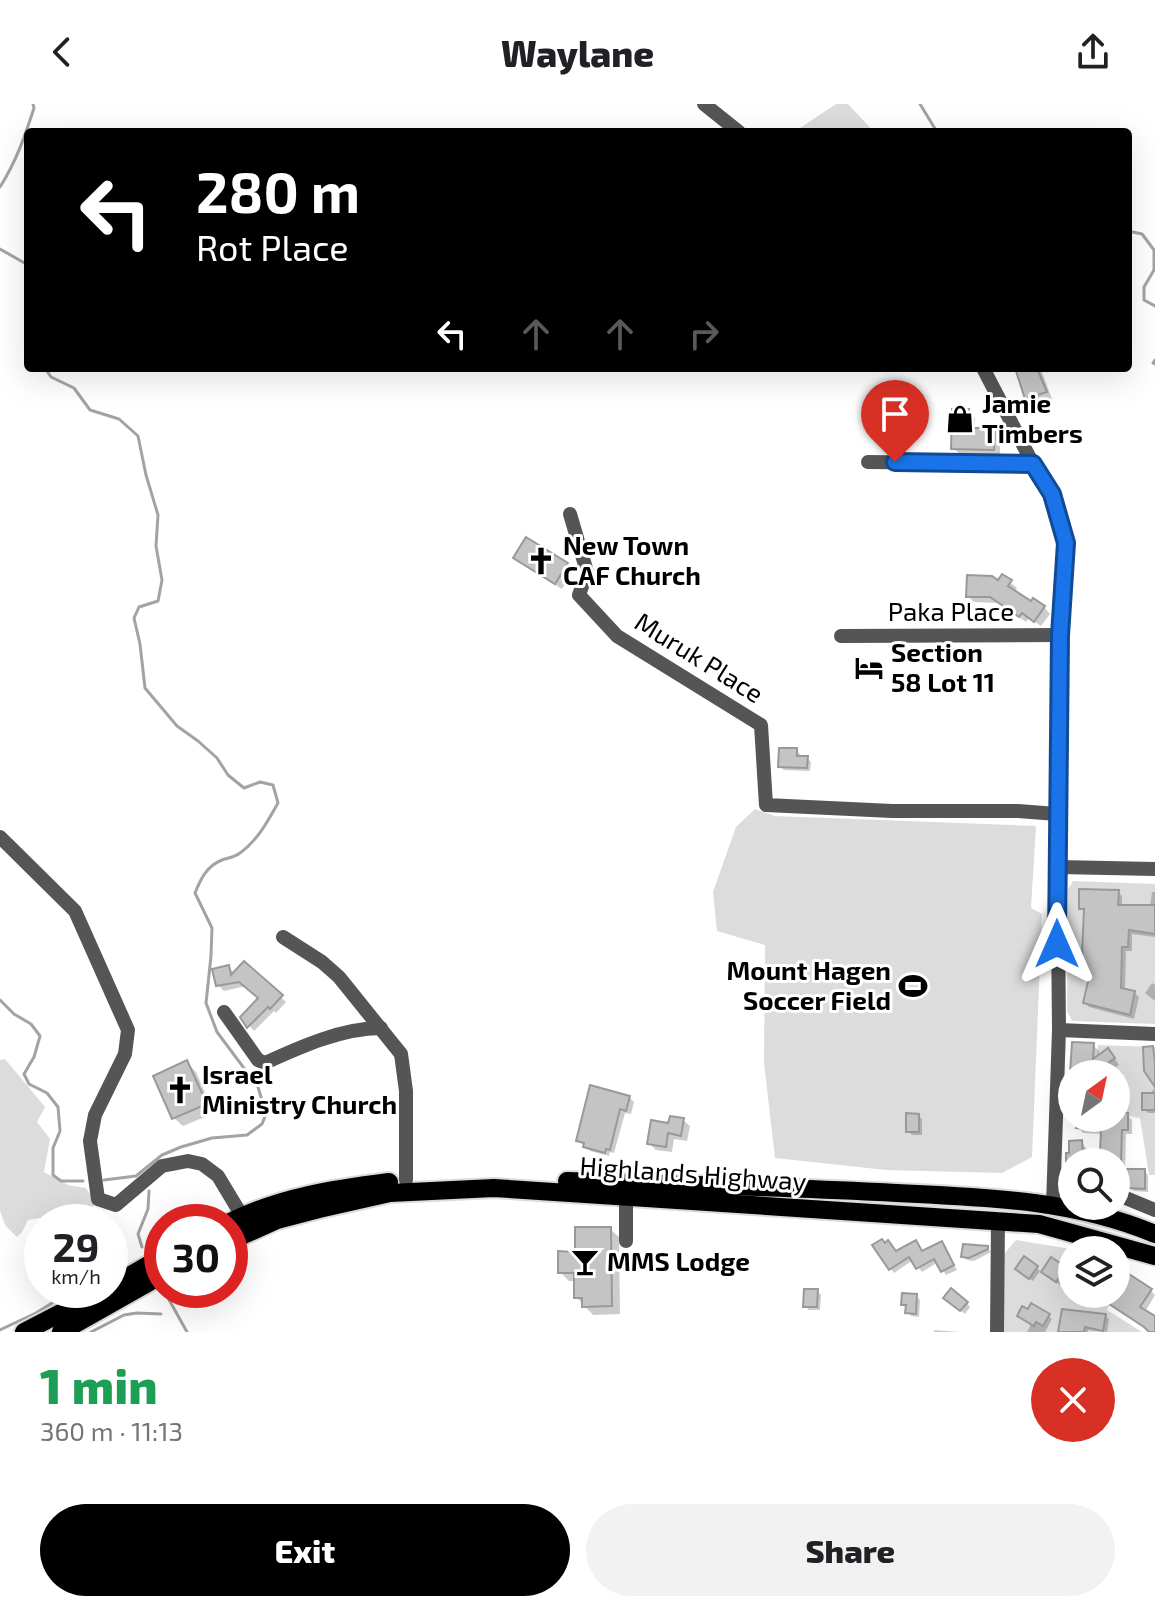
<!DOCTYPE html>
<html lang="en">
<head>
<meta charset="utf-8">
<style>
  :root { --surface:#fff; --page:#f2f2f2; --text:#202124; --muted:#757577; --accent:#000 }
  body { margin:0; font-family:"Exo 2",sans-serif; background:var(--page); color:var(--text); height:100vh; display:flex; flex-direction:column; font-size:30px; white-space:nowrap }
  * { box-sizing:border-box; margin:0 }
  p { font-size:26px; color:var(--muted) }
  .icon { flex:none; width:44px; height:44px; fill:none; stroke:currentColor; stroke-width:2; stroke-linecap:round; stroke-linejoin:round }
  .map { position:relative; height:1228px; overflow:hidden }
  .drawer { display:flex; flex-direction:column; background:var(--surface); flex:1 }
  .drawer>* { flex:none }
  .top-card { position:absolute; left:24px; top:24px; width:1108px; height:244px; border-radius:8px; box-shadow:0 8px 32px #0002; background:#000; color:#fff; overflow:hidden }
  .needle { width:52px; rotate:33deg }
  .controls { position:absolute; left:1058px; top:956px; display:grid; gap:16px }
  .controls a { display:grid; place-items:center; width:72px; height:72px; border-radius:50%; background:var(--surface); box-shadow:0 8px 32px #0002; font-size:40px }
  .speed { position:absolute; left:24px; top:1100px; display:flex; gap:16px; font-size:40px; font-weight:700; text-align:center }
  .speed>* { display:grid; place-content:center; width:104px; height:104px; border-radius:50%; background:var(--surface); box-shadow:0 8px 32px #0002; line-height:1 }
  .speed small { font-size:20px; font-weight:400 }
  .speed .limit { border:12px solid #d22; background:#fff; color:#111 }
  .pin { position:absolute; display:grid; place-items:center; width:68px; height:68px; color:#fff; margin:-82px -34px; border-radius:50% 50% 50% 0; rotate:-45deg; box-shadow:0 0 8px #0007 }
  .pin .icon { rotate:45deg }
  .me { position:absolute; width:88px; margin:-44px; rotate:0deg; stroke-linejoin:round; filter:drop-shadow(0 0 6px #0008) }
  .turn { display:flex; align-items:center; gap:28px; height:168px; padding:0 40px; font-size:36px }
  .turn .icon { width:104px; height:104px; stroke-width:2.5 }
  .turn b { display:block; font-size:56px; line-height:68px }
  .lanes { display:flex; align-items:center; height:76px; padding:0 40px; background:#0003; justify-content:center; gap:40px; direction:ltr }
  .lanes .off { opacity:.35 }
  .round { display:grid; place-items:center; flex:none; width:84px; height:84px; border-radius:42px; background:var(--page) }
  .summary { display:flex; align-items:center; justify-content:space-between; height:136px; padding:0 40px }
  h1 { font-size:48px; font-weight:800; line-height:60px; color:#1e9e55 }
  .button { display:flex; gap:16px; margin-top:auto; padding:16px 40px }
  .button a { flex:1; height:92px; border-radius:48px; background:var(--accent); color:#fff; font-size:32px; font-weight:800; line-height:92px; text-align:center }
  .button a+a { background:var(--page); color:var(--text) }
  header { display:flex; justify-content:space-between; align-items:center; height:104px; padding:0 40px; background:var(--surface); font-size:36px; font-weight:800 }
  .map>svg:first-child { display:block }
  .green { fill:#dcdcdc }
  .shadow { fill:#0003 }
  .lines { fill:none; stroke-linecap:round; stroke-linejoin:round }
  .stream { stroke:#a3a3a3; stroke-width:3 }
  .building { fill:#c4c4c4; stroke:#999; stroke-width:2 }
  .major-casing { stroke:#dbdbdb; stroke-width:22 }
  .minor { stroke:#555; stroke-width:14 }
  .major { stroke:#000; stroke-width:18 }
  .route-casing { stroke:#114b97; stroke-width:20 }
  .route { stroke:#1a73e8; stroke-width:14 }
  .labels { text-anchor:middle; stroke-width:6; stroke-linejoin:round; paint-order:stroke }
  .poi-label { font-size:26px; font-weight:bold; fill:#000; stroke:#fff; text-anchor:start }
  .street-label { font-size:26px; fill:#000; stroke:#fff }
</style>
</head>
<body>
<header><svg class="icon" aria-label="back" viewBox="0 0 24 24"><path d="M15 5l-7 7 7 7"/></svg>Waylane<svg class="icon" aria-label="share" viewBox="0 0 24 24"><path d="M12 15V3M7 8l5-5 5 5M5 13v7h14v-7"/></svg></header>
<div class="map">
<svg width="1155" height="1228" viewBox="0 0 1155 1228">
  <rect width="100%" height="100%" fill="#fff"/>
  <g class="green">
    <path d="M 836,0 L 848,0 L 874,28 L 794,28 Z"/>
    <path d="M 755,705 L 775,712 L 1036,722 L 1031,804 L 1042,810 L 1032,1053 L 1002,1069 L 886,1066 L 775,1054 L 764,959 L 765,841 L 717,827 L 713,788 L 736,723 Z"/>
    <path d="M 1073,777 L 1155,780 L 1155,920 L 1072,917 L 1067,907 L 1068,785 Z"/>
    <path d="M 1098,941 L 1155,943 L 1155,1071 L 1149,1071 L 1140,1014 L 1116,1010 L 1116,970 L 1096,970 Z"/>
    <path d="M 5,955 L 45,1003 L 37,1018 L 50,1035 L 44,1068 L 68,1081 L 86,1084 L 95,1098 L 89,1118 L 42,1118 L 42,1186 L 38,1185 L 29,1173 L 33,1155 L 27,1138 L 41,1126 L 40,1114 L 28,1116 L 22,1128 L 17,1133 L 5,1121 L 0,1107 L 0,956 Z"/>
    <path d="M 1016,1136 L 1077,1146 L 1072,1146 L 1072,1190 L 1113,1190 L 1107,1206 L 1142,1228 L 1003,1228 L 1004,1150 Z"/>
  </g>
  <g class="shadow">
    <path d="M 1030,264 L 1037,264 L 1042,268 L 1052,295 L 1033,301 L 1027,294 Z"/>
    <path d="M 968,307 L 975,314 L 974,326 L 994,326 L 1000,333 L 1000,352 L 960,350 L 953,344 Z"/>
    <path d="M 516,454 L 567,461 L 573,467 L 562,485 L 522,460 Z"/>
    <path d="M 1003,473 L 1017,484 L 1014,488 L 1044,503 L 1050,510 L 1041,522 L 1029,514 L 1026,518 L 998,499 L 974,498 L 968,492 L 999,479 Z"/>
    <path d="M 796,646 L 800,650 L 800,654 L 807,654 L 811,658 L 810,667 L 784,666 L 780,663 Z"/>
    <path d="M 1118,788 L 1122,792 L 1122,803 L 1150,803 L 1152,788 L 1155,788 L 1155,833 L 1132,830 L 1132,847 L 1126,847 L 1125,887 L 1134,889 L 1139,893 L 1134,915 L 1089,903 L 1085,898 L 1090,876 L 1083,872 L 1085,808 L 1081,804 Z"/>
    <path d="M 228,863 L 235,870 L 281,893 L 286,898 L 276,909 L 274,907 L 254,927 L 242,913 L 260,895 L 246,882 L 224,887 L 218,881 Z"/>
    <path d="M 1152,879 L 1155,881 L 1155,897 L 1145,889 Z"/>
    <path d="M 1074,940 L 1093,941 L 1099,947 L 1098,953 L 1113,952 L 1119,961 L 1106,970 L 1072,970 L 1072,973 Z"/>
    <path d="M 187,959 L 196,968 L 214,1009 L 183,1022 L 174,1014 Z"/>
    <path d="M 1155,984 L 1155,988 L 1153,991 L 1155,991 L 1155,1009 L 1148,1009 L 1144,1005 L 1148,991 Z"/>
    <path d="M 629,993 L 634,998 L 631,1010 L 625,1009 L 614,1049 L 610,1048 L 609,1052 L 590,1047 L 579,1037 Z"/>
    <path d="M 1116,1009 L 1127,1011 L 1132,1016 L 1132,1030 L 1126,1030 L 1125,1067 L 1116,1067 L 1116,1058 L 1072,1058 L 1072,1074 L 1068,1070 L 1068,1051 L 1081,1038 L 1086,1044 L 1087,1051 L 1102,1051 L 1103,1030 L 1083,1029 L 1078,1023 L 1079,1014 L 1116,1014 Z"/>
    <path d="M 918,1012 L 922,1015 L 922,1031 L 912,1031 L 908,1027 Z"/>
    <path d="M 683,1016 L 690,1022 L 687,1037 L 674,1035 L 672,1048 L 656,1046 L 649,1039 L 670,1022 Z"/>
    <path d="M 1144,1067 L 1148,1071 L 1148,1088 L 1134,1087 L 1130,1083 Z"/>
    <path d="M 610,1125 L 619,1133 L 620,1210 L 593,1211 L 576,1193 L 576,1177 L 569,1177 L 560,1168 L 577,1150 Z"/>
    <path d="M 941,1139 L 957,1166 L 946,1171 L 938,1158 L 922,1168 L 913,1156 L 894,1169 L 875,1142 L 897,1149 L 922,1149 Z"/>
    <path d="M 987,1144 L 991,1148 L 974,1157 L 967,1156 L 963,1153 Z"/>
    <path d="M 1037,1164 L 1040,1167 L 1033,1177 L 1021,1169 Z"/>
    <path d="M 1065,1165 L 1068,1168 L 1060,1181 L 1048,1172 Z"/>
    <path d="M 1116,1182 L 1150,1186 L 1155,1191 L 1145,1208 L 1155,1215 L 1155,1228 L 1152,1228 L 1095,1190 L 1116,1190 Z"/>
    <path d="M 817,1187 L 821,1191 L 820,1206 L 809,1206 L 805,1202 Z"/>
    <path d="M 916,1192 L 920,1196 L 919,1213 L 911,1212 L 903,1200 Z"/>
    <path d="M 949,1198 L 967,1199 L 970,1203 L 965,1210 Z"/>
    <path d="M 1028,1208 L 1048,1212 L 1052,1215 L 1045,1228 L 1027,1228 L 1031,1220 L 1019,1212 Z"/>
    <path d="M 1105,1212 L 1109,1215 L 1107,1228 L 1088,1226 L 1088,1228 L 1061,1228 Z"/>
    <path d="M 934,1226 L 960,1228 L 934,1228 Z"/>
  </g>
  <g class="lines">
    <g class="stream">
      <path d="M 920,0 L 937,28"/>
      <path d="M 0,83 C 16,58 25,32 34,4 L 33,0"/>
      <path d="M 1128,127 L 1142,130 L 1154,146 L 1154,166 L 1144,183 L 1144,196 L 1155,202"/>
      <path d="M 0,145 L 28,161"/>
      <path d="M 1155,256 L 1153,259 L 1155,260"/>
      <path d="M 45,264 L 51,273 L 74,284 L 90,306 L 119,315 L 138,332 L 146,371 L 158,411 L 156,442 L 162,476 L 158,497 L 139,503 L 134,514 L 140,540 L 145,584 L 177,622 L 198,637 L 217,654 L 228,671 L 244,684 L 260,678 L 273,681 L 278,699 C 268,717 257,737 240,749 C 235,753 228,754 222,756 C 207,762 201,774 195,789 L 212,824 L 211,852 L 206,899 L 217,928 L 258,983 L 266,1010 L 262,1020 L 247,1031 L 212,1034 L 181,1043 L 162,1051 L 136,1072 L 104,1076"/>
      <path d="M 0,896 L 14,910 L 31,920 L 40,932 L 34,953 L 24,970 L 29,980 L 47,989 L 58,1003 L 60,1027 L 53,1044 L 53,1071 L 61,1077 L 83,1077"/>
      <path d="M 142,1143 L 138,1130 L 148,1105 L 149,1087"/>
      <path d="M 110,1154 L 122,1142"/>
      <path d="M 167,1192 L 187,1228"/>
      <path d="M 0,1226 L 36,1209 L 73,1186"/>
      <path d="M 91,1228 L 124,1211 L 137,1209 L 161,1210"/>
    </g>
  </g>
  <g class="building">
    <path d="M 1024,264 L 1037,264 L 1047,288 L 1025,295 L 1016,267 Z"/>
    <path d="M 952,305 L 969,305 L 969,324 L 995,324 L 994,346 L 951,345 Z"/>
    <path d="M 526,433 L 568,459 L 555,480 L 513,454 Z"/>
    <path d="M 1002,470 L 1012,476 L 1008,482 L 1031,497 L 1033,494 L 1045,502 L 1034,518 L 1022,509 L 1019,513 L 990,493 L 966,493 L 967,471 L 992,472 L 998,476 Z"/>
    <path d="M 779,644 L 797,644 L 797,652 L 808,652 L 807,664 L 778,663 Z"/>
    <path d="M 1079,785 L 1119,786 L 1118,801 L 1155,801 L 1155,830 L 1129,826 L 1128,843 L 1122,843 L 1121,884 L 1135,887 L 1130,911 L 1083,899 L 1089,873 L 1081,872 L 1084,805 L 1079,805 Z"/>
    <path d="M 244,857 L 283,891 L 270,905 L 268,903 L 247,924 L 240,913 L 258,894 L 239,878 L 216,882 L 212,865 L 229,861 L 231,871 Z"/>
    <path d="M 1072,938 L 1094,939 L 1093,955 L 1108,944 L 1115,954 L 1092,970 L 1070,970 Z"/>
    <path d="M 1153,942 L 1155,959 L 1155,983 L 1144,967 L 1143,943 Z"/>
    <path d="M 187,956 L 207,1000 L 172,1015 L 153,972 Z"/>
    <path d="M 590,981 L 630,992 L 626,1007 L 620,1005 L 610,1046 L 606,1045 L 605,1049 L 583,1043 L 584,1039 L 576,1037 Z"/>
    <rect x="1142" y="989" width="13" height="17"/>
    <path d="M 1116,1008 L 1128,1009 L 1128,1026 L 1122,1026 L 1121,1058 L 1066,1058 L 1066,1049 L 1069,1049 L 1069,1037 L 1082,1036 L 1083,1049 L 1100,1049 L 1101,1026 L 1076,1024 L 1077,1014 L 1116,1014 Z"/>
    <path d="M 906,1009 L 919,1010 L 919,1028 L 906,1028 Z"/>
    <path d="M 670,1012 L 684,1014 L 681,1032 L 668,1029 L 666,1043 L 647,1040 L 651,1016 L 668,1019 Z"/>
    <path d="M 1127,1065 L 1145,1065 L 1145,1085 L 1128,1084 Z"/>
    <path d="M 575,1123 L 611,1123 L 612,1202 L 582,1203 L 582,1194 L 574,1194 L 574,1169 L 558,1169 L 558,1147 L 575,1148 Z"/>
    <path d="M 882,1135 L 885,1139 L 888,1136 L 896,1147 L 916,1136 L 922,1147 L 942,1137 L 954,1161 L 941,1168 L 934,1155 L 916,1165 L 909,1153 L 889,1166 L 872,1141 Z"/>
    <path d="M 963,1140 L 988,1142 L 988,1145 L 969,1154 L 961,1153 Z"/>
    <path d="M 1024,1152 L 1038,1162 L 1029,1175 L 1015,1165 Z"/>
    <path d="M 1051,1153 L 1066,1163 L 1056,1178 L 1041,1168 Z"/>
    <path d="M 1129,1170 L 1152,1185 L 1140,1203 L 1155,1212 L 1155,1228 L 1149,1228 L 1144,1223 L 1094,1190 L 1116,1190 L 1116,1179 L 1121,1182 Z"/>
    <path d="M 951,1184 L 968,1198 L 960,1207 L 943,1194 Z"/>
    <path d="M 804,1185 L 818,1185 L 817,1203 L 803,1203 Z"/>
    <path d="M 902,1189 L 917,1190 L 916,1210 L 905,1209 L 906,1201 L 901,1201 Z"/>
    <path d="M 1031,1199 L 1050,1210 L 1043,1222 L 1036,1218 L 1034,1222 L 1017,1212 L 1022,1202 L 1028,1205 Z"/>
    <path d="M 1062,1205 L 1106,1210 L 1103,1227 L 1085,1223 L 1084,1228 L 1058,1228 Z"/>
  </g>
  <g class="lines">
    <defs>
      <g id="major">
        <path d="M 567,1077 C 671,1080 774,1083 878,1088 C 971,1093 1068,1093 1155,1130"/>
        <path d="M 230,1118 C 280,1093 334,1085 389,1078"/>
        <path d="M 230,1137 L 277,1116 L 319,1105 L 390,1089 L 494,1084 L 1039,1120 L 1155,1152"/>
        <path d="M 110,1183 L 162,1153"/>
        <path d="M 24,1228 L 105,1186"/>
        <path d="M 61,1228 L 162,1171"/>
      </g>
    </defs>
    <use href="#major" class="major-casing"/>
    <g class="minor">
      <path d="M 704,0 L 739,28"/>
      <path d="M 983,264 L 1033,360 L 1052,390 L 1066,439 L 1060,531 L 1057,710 L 1059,926 L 1053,1101"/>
      <path d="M 868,358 L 1033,360"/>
      <path d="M 570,410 L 587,468 L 579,491 L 617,532 L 761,621 L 766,701 L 892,707 L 1018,707 L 1057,710"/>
      <path d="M 841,532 L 1060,531"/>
      <path d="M 0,733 L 75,807 L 128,926 L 125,950 L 95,1011 L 90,1037 L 98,1095 L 116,1101 L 162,1062 L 188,1057 L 202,1060 L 218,1072 L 242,1112"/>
      <path d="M 1058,763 L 1155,765"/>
      <path d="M 283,833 L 322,858 L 339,873 L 401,950 L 406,987 L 406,1076"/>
      <path d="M 224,908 L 258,956 L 265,959 C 300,943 342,924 381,924"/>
      <path d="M 1059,926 L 1155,930"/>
      <path d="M 1054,1078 L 1072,1083"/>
      <path d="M 1116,1090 L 1155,1106"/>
      <path d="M 626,1092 L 626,1137"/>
      <path d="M 997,1228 L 998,1116"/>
    </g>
    <use href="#major" class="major"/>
  </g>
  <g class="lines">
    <defs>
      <path id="route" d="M 895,358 L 1033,360 L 1052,390 L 1066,439 L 1060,531 L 1057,840"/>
    </defs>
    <use href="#route" class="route-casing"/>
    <use href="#route" class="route"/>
  </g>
  <defs>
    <symbol id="shop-bare" viewBox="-9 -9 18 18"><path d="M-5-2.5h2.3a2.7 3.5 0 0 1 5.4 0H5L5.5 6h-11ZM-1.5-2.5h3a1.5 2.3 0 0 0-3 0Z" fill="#000" stroke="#fff" stroke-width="2.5" paint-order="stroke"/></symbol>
    <symbol id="church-bare" viewBox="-9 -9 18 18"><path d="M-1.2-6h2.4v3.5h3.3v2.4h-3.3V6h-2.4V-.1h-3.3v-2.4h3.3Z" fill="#000" stroke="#fff" stroke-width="2.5" paint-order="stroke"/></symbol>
    <symbol id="hotel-bare" viewBox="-9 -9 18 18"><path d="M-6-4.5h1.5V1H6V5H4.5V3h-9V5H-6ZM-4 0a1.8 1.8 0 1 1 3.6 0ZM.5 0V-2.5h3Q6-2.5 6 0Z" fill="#000" stroke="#fff" stroke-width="2.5" paint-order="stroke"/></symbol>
    <symbol id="stadium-bare" viewBox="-9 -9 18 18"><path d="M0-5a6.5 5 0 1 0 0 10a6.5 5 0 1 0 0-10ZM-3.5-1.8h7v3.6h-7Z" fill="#000" stroke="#fff" stroke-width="2.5" paint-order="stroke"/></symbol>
    <symbol id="bar-bare" viewBox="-9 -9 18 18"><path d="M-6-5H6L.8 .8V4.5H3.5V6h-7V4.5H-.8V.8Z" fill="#000" stroke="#fff" stroke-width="2.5" paint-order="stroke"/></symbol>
  </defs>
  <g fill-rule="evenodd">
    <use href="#shop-bare" x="940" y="295" width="40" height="40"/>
    <use href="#church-bare" x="521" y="437" width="40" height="40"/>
    <use href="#hotel-bare" x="849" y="544" width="40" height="40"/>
    <use href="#stadium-bare" x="893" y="862" width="40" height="40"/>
    <use href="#church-bare" x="160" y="966" width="40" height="40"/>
    <use href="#bar-bare" x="565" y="1138" width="40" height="40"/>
  </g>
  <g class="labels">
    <g class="poi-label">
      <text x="982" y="309">Jamie<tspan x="982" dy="30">Timbers</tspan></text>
      <text x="563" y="451">New Town<tspan x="563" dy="30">CAF Church</tspan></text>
      <text x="891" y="558">Section<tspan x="891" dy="30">58 Lot 11</tspan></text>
      <text x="891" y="876" text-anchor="end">Mount Hagen<tspan x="891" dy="30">Soccer Field</tspan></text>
      <text x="202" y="980">Israel<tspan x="202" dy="30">Ministry Church</tspan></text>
      <text x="607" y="1167">MMS Lodge</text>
    </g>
    <g class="street-label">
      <text x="951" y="517">Paka Place</text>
      <text transform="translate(699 554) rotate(32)" y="9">Muruk Place</text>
      <text transform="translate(693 1070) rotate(4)" y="9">Highlands Highway</text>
    </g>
  </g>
</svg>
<div class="controls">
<a><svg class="needle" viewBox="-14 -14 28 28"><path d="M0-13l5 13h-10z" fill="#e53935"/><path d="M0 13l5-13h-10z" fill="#757577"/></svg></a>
<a><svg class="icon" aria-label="search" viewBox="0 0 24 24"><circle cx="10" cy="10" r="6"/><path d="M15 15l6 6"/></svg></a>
<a><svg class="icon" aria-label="layers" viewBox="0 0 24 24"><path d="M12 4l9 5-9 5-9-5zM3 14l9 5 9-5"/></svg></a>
</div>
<div class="speed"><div>29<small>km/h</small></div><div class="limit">30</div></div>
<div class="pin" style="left:895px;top:358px;background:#d93025"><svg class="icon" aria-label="arrive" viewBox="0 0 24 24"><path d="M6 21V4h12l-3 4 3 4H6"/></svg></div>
<svg class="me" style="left:1057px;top:840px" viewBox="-20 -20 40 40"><path d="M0-17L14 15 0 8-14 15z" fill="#1a73e8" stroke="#fff" stroke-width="4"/></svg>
<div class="top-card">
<div class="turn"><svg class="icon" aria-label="left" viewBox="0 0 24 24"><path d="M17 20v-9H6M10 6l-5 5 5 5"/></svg><div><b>280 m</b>Rot Place</div></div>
<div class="lanes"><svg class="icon" aria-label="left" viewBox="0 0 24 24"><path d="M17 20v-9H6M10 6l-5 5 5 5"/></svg><svg class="icon off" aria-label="ahead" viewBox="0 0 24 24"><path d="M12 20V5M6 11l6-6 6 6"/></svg><svg class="icon off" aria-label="ahead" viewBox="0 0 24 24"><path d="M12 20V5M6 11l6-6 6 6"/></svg><svg class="icon off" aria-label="right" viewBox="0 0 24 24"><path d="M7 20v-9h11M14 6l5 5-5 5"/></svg></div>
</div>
</div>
<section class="drawer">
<div class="summary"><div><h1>1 min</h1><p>360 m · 11:13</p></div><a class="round" style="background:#d93025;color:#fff"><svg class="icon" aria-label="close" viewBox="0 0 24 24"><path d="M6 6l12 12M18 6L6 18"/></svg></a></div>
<div class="button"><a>Exit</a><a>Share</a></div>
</section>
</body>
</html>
